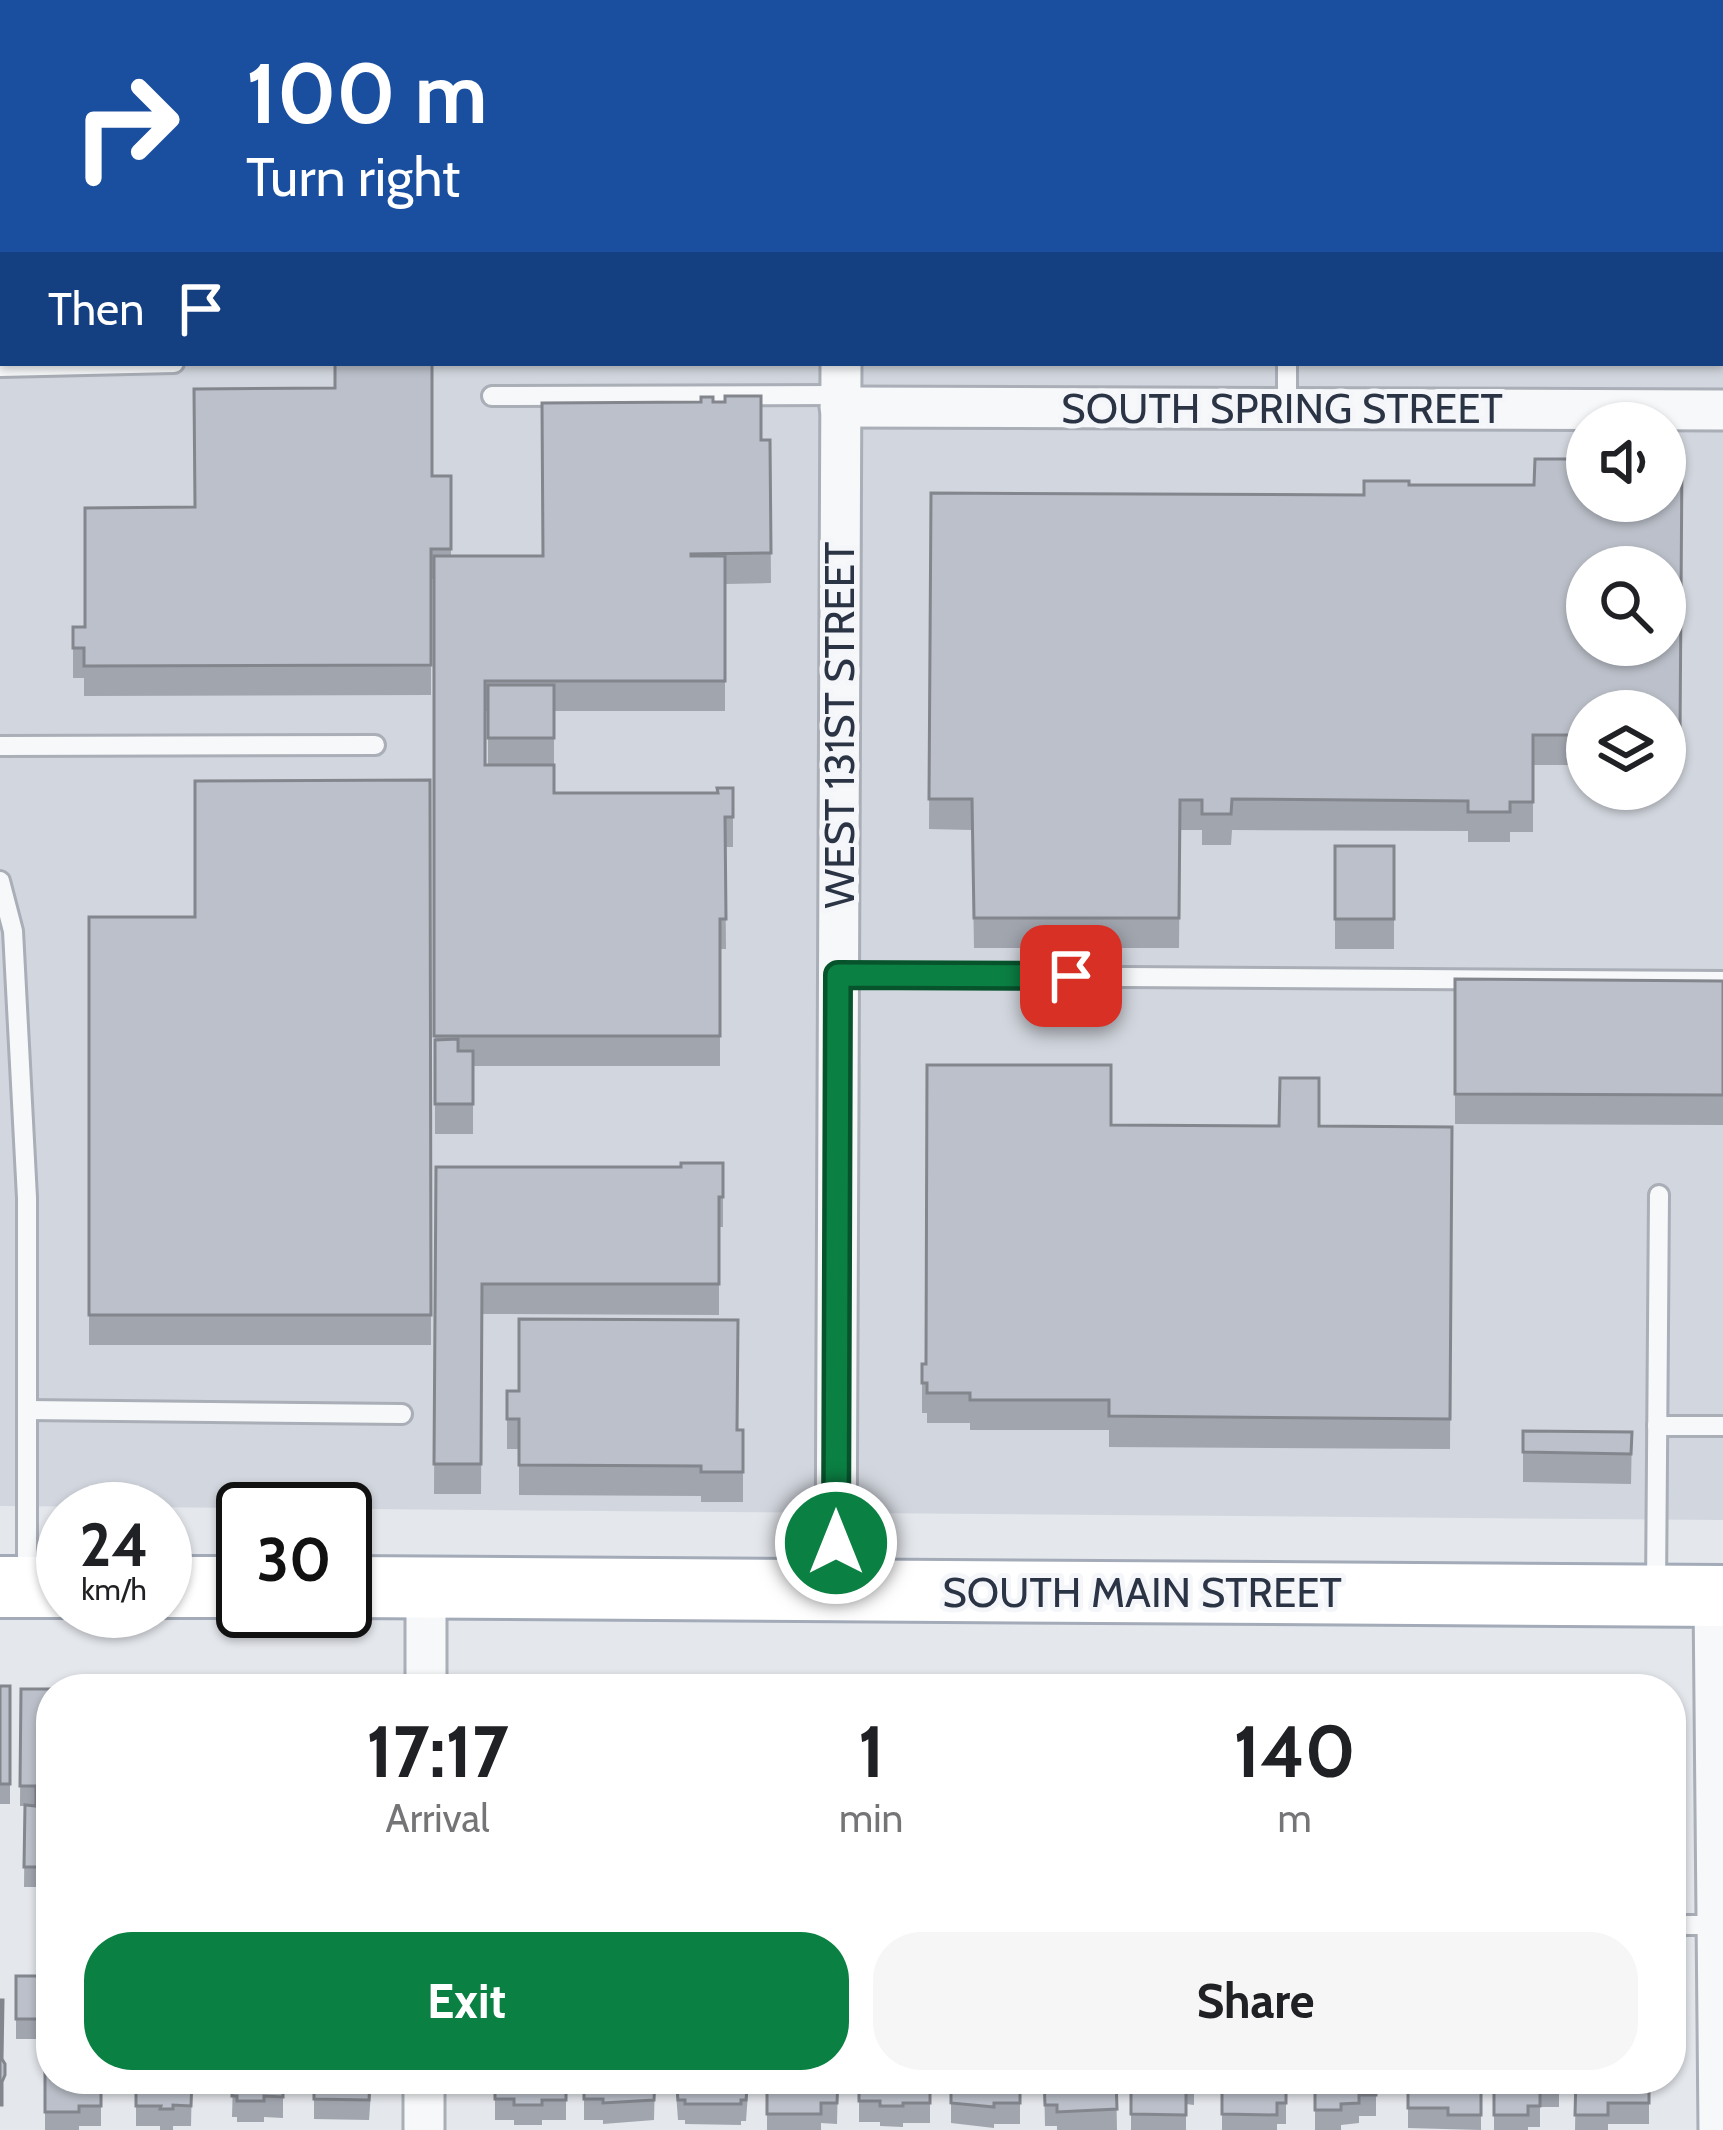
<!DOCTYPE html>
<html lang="en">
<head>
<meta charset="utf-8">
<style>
  :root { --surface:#fff; --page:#f6f6f6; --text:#202124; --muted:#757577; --accent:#0b8043 }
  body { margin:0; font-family:Cabin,sans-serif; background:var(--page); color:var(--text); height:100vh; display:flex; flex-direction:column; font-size:45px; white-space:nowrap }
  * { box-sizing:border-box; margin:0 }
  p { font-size:39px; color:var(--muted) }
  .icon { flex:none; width:66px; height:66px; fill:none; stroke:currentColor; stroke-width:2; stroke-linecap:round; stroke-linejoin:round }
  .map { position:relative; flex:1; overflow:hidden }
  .sheet { position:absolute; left:36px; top:1674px; width:1650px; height:420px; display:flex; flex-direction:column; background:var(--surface); border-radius:48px; box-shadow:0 3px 9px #0004 }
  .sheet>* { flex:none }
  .hud { position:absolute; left:0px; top:0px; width:1725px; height:366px; box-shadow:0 3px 9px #0004; background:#1a4fa0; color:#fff; overflow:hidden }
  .controls { position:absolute; left:1566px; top:402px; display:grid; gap:24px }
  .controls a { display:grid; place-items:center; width:120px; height:120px; border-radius:50%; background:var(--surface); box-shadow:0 3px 9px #0004; font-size:60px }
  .speed { position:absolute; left:36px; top:1482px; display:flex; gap:24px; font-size:60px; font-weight:700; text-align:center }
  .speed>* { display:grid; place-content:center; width:156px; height:156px; border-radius:50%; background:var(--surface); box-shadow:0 3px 9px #0004; line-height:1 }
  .speed small { font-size:30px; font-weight:400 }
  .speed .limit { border:6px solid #111; border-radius:18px; background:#fff; color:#111 }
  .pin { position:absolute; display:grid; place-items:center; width:102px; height:102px; color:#fff; margin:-51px; border-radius:24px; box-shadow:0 6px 18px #0006 }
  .me { position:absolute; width:132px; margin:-66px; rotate:0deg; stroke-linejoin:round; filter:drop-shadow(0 0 9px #0008) }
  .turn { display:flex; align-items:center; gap:42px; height:252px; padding:0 48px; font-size:54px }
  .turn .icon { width:156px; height:156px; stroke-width:2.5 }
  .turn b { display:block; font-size:84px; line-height:102px }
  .then { display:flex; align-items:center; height:114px; padding:0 48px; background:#0003; gap:24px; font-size:45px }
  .eta { display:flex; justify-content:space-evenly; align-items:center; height:204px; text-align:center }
  .eta b { font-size:72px; font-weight:800; line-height:84px }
  .primary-button { display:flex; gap:24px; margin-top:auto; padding:24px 48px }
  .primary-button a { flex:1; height:138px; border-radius:48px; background:var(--accent); color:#fff; font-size:48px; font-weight:800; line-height:138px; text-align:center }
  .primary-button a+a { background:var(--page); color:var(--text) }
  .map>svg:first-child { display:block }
  .built { fill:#d2d6de; fill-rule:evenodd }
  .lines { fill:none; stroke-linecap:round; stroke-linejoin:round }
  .lane-casing { stroke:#a9aeb7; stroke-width:24 }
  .street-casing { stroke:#a9aeb7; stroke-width:45 }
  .primary-casing { stroke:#a3abb8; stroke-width:66 }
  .lane { stroke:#f7f8fa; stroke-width:18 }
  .street { stroke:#f7f8fa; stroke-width:39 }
  .primary { stroke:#fff; stroke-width:60 }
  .wall { fill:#a1a5ae; fill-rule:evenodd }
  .building { fill:#bbc0ca; stroke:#83868d; stroke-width:3; fill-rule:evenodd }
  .route-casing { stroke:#07532c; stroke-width:30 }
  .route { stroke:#0b8043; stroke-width:21 }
  .labels { text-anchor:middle; stroke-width:10; stroke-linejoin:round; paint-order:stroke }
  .street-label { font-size:42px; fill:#2b3445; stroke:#f4f6f9 }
</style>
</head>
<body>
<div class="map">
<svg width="1723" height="2130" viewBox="0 0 1723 2130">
  <rect width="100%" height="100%" fill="#e4e7ec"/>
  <path class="built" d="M 0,0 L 1723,0 L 1723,1520 L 0,1506 ZM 3,3 L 1722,3 L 1722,363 L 3,363 ZM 1587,423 L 1665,423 L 1665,501 L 1587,501 ZM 1587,567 L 1665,567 L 1665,645 L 1587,645 ZM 1587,711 L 1665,711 L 1665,789 L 1587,789 Z"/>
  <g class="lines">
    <defs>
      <g id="lane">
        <path d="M 128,0 L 128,3"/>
        <path d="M 0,367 L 174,363"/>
        <path d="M 492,396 L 840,395"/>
        <path d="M 1287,408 L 1287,363"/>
        <path d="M 0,746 L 375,745"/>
        <path d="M 0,881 L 13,931 L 27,1198 L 27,1582"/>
        <path d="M 839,975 L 1723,981"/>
        <path d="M 27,1410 L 402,1414"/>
        <path d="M 1657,1426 L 1723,1426"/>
        <path d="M 1656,1590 L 1659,1195"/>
        <path d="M 1671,1925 L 1718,1925"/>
      </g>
      <g id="street">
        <path d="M 842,0 L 842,3"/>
        <path d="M 840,407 L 1723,410"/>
        <path d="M 836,1590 L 841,363"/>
        <path d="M 1714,1596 L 1719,2130"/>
        <path d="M 426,1689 L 426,1587"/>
        <path d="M 424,2130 L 424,2079"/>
      </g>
      <g id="primary">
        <path d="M 0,1587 L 63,1587"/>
        <path d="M 165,1587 L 243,1587"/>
        <path d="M 345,1587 L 1723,1596"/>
      </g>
    </defs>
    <use href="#lane" class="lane-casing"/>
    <use href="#street" class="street-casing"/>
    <use href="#primary" class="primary-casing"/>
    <use href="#lane" class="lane"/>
    <use href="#street" class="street"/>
    <use href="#primary" class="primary"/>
  </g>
  <g class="wall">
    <path d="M 335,388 L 432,476 L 451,476 L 451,556 L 543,556 L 713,402 L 761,440 L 770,440 L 771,583 L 725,584 L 725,711 L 554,711 L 554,793 L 717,793 L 733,788 L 733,847 L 725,847 L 726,949 L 720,949 L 720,1066 L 473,1066 L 473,1134 L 435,1134 L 434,579 L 431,579 L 431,695 L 84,696 L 84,678 L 73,678 L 73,627 L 85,627 L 194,507 ZM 485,711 L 488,711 L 488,765 L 485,765 Z"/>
    <path d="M 1682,458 L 1680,766 L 1665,765 L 1665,711 L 1587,711 L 1587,765 L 1533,765 L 1533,832 L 1510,832 L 1510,842 L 1468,842 L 1468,831 L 1232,830 L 1231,845 L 1202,845 L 1202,830 L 1180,830 L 1179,948 L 974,948 L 972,830 L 929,829 L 931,493 L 1364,495 L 1409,485 L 1587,501 Z"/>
    <path d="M 430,780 L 431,1345 L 89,1345 L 89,917 L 195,917 Z"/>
    <rect x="1335" y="846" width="59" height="103"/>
    <path d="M 1455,979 L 1723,981 L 1723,1125 L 1455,1124 Z"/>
    <path d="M 1111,1125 L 1452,1127 L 1450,1449 L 1109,1447 L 1109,1430 L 970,1430 L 970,1423 L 927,1423 L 927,1413 L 922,1413 L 922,1364 L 926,1364 Z"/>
    <path d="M 723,1163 L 723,1227 L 719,1227 L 719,1315 L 482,1314 L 481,1494 L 434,1494 L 436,1167 L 681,1167 Z"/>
    <path d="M 507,1391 L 743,1430 L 743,1502 L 701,1502 L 701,1496 L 519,1495 L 519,1449 L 507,1449 Z"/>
    <path d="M 1523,1431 L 1632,1432 L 1631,1484 L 1523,1482 Z"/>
    <rect x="0" y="1686" width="10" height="118"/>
    <path d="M 21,1689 L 51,1689 L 51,1887 L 24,1887 L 25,1806 L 20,1806 Z"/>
    <path d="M 1671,1697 L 1673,1701 L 1676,1701 L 1675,1857 L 1671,1857 Z"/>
    <path d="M 16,1976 L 51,1976 L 51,2079 L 104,2079 L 101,2081 L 101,2126 L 79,2126 L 79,2130 L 45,2130 L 45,2039 L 16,2039 Z"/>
    <path d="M 136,2079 L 192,2079 L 191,2126 L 173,2126 L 173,2130 L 160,2130 L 160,2126 L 136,2126 Z"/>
    <path d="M 233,2079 L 283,2079 L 283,2118 L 264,2117 L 264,2122 L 237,2122 L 237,2117 L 232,2117 Z"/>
    <path d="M 314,2079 L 372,2079 L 369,2120 L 314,2119 Z"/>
    <path d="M 495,2079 L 566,2079 L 566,2120 L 542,2120 L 542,2125 L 514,2125 L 514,2120 L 495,2120 Z"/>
    <path d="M 584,2079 L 655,2079 L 654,2120 L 603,2124 L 603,2120 L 584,2120 Z"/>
    <path d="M 675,2079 L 749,2079 L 746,2121 L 741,2121 L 741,2125 L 685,2124 L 685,2120 L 678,2120 Z"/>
    <path d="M 767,2079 L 838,2079 L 837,2124 L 821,2123 L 821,2130 L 767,2130 Z"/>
    <path d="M 859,2079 L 930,2079 L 930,2123 L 903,2123 L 903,2127 L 880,2126 L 880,2122 L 859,2122 Z"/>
    <path d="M 951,2079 L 1020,2079 L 1020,2124 L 994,2124 L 994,2128 L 951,2123 Z"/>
    <path d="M 1044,2079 L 1116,2079 L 1117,2130 L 1057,2130 L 1057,2126 L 1045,2126 Z"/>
    <path d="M 1131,2079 L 1194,2079 L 1194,2105 L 1186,2104 L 1186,2130 L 1131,2130 Z"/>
    <path d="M 1222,2079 L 1286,2089 L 1286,2124 L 1277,2124 L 1277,2130 L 1222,2130 Z"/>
    <path d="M 1315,2079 L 1376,2079 L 1376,2116 L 1359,2116 L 1359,2123 L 1341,2125 L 1341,2130 L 1315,2130 Z"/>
    <path d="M 1408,2079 L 1481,2079 L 1481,2130 L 1408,2128 Z"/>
    <path d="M 1494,2079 L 1559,2079 L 1559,2107 L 1540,2107 L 1540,2127 L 1528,2127 L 1528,2130 L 1494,2130 Z"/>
    <path d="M 1576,2079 L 1649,2079 L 1649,2124 L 1608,2124 L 1608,2130 L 1575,2130 Z"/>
  </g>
  <g class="building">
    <rect x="452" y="0" width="184" height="3"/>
    <rect x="1339" y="0" width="198" height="3"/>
    <path d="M 1540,0 L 1723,0 L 1723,264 L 1722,3 L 1540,3 Z"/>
    <path d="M 335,363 L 432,363 L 432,476 L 451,476 L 451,549 L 431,549 L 431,665 L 84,666 L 84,648 L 73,648 L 73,627 L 85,627 L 85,508 L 195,507 L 194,389 L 335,388 Z"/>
    <path d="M 725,396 L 761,396 L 761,440 L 770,440 L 771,553 L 691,554 L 691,556 L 725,556 L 725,681 L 485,681 L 485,765 L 554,765 L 554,793 L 718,793 L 717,788 L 733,788 L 733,817 L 725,817 L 726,919 L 720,919 L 720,1036 L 434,1036 L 434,556 L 543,556 L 542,403 L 701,402 L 701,397 L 713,397 L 713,402 L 725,402 Z"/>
    <path d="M 1587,450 L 1587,501 L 1665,501 L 1665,458 L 1682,458 L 1680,735 L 1665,735 L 1665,711 L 1587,711 L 1587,735 L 1533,735 L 1533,802 L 1510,802 L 1510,812 L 1468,812 L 1468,801 L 1232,799 L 1231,814 L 1202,814 L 1202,800 L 1180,800 L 1179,918 L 974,918 L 972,799 L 929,799 L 931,493 L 1364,495 L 1364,481 L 1409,481 L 1409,485 L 1534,485 L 1535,459 L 1586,459 ZM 1587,567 L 1665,567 L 1665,645 L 1587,645 Z"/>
    <rect x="488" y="685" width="66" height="53"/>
    <path d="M 430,780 L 431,1315 L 89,1315 L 89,917 L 195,917 L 195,781 Z"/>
    <rect x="1335" y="846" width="59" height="73"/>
    <path d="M 1455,979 L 1723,981 L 1723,1095 L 1455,1094 Z"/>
    <path d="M 458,1039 L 458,1051 L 473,1051 L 473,1104 L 435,1104 L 435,1040 Z"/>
    <path d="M 927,1065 L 1111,1065 L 1111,1125 L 1279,1126 L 1280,1078 L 1319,1078 L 1319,1126 L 1452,1127 L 1450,1419 L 1109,1416 L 1109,1400 L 970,1400 L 970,1393 L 927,1393 L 927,1383 L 922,1383 L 922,1364 L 926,1364 Z"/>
    <path d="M 681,1163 L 723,1163 L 723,1197 L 719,1197 L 719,1284 L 482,1284 L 481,1464 L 434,1464 L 436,1167 L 681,1167 Z"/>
    <path d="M 519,1319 L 738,1320 L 737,1430 L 743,1430 L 743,1472 L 701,1472 L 701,1466 L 519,1465 L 519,1419 L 507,1419 L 507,1391 L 519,1391 Z"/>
    <path d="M 1523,1431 L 1632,1432 L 1631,1454 L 1523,1452 Z"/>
    <path d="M 538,1678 L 552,1678 L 552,1683 L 574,1683 L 574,1689 L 538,1689 Z"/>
    <path d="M 236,1679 L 284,1680 L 284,1689 L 236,1689 Z"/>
    <path d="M 959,1681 L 974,1681 L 974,1687 L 982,1687 L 982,1689 L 947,1689 L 947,1687 L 959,1687 Z"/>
    <path d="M 169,1683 L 178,1683 L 180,1686 L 199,1686 L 199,1689 L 158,1689 L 158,1686 L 166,1686 Z"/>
    <rect x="493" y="1683" width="35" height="6"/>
    <rect x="583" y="1683" width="36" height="6"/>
    <path d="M 1349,1683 L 1349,1689 L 1328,1689 L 1328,1684 Z"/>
    <rect x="720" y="1684" width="36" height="5"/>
    <rect x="766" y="1684" width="18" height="5"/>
    <path d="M 1029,1684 L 1029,1689 L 992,1689 L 992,1686 Z"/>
    <rect x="0" y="1686" width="10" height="98"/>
    <rect x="1128" y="1687" width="36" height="2"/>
    <path d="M 21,1689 L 58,1689 L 51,1689 L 51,1867 L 24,1867 L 25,1805 L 36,1806 L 36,1786 L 20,1786 Z"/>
    <path d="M 1671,1697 L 1673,1697 L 1673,1701 L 1676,1701 L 1675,1837 L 1671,1837 Z"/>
    <path d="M 16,1976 L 51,1976 L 51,2079 L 101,2079 L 101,2106 L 79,2106 L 79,2112 L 45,2112 L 45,2019 L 16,2019 Z"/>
    <path d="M 0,2000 L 3,2000 L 2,2059 L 5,2064 L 5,2075 L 2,2082 L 2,2105 L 0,2105 Z"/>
    <path d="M 136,2079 L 192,2079 L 191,2106 L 173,2105 L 173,2109 L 160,2109 L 161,2106 L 136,2106 Z"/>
    <path d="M 233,2079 L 283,2079 L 283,2097 L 264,2096 L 264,2101 L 237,2101 L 237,2096 L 232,2096 Z"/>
    <path d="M 314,2079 L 370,2079 L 369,2100 L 314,2099 Z"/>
    <path d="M 495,2079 L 566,2079 L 566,2100 L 542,2100 L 542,2105 L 514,2105 L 514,2099 L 495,2099 Z"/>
    <path d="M 584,2079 L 655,2079 L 654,2100 L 603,2103 L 603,2099 L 584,2099 Z"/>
    <path d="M 676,2079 L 748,2079 L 746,2100 L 741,2100 L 741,2104 L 685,2104 L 685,2100 L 678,2100 Z"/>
    <path d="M 767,2079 L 838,2079 L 837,2103 L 821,2103 L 821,2114 L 767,2114 Z"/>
    <path d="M 859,2079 L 930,2079 L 930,2103 L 903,2103 L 903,2106 L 880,2106 L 880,2101 L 859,2101 Z"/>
    <path d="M 951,2079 L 1020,2079 L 1020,2103 L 994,2103 L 994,2107 L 951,2103 Z"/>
    <path d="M 1044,2079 L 1116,2079 L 1117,2109 L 1057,2112 L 1057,2105 L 1045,2105 Z"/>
    <path d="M 1131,2079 L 1194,2079 L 1194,2084 L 1186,2084 L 1186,2115 L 1131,2114 Z"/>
    <path d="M 1222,2079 L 1277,2079 L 1277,2089 L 1286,2089 L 1286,2103 L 1277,2103 L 1277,2115 L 1222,2114 Z"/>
    <path d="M 1315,2079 L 1376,2079 L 1376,2095 L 1359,2095 L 1359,2103 L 1341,2104 L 1341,2110 L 1315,2110 Z"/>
    <path d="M 1408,2079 L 1481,2079 L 1481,2115 L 1448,2115 L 1448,2108 L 1408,2108 Z"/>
    <path d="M 1494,2079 L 1559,2079 L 1559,2086 L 1540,2086 L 1540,2106 L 1528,2106 L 1528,2115 L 1494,2115 Z"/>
    <path d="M 1576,2079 L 1649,2079 L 1649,2103 L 1608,2103 L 1608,2115 L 1575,2115 Z"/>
  </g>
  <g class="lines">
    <defs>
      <path id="route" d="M 836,1543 L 838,975 L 1071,976"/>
    </defs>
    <use href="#route" class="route-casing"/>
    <use href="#route" class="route"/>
  </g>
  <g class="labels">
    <g class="street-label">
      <text x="1282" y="423">SOUTH SPRING STREET</text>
      <text transform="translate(839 725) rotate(-90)" y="15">WEST 131ST STREET</text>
      <text x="1142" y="1607">SOUTH MAIN STREET</text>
    </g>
  </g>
</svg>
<div class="controls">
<a><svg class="icon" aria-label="sound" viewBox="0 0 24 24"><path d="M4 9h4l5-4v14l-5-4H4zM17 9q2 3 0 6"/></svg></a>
<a><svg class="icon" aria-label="search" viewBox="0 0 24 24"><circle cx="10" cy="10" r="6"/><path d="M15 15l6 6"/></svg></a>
<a><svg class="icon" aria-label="layers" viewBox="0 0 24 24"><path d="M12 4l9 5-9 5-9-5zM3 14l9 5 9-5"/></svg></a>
</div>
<div class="speed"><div>24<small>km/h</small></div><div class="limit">30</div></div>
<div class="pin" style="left:1071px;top:976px;background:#d93025"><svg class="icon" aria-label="arrive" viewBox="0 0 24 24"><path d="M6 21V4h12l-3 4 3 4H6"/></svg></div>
<svg class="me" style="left:836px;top:1543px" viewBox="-20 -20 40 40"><circle r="17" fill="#0b8043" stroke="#fff" stroke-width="3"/><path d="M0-11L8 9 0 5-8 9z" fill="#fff"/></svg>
<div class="hud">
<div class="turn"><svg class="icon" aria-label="right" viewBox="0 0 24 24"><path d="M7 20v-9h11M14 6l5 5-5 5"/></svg><div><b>100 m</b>Turn right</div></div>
<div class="then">Then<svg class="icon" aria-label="arrive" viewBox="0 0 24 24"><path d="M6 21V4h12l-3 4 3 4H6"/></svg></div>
</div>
<section class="sheet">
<div class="eta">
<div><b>17:17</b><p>Arrival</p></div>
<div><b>1</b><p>min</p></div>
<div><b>140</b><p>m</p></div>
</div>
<div class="primary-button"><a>Exit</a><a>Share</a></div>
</section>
</div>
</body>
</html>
